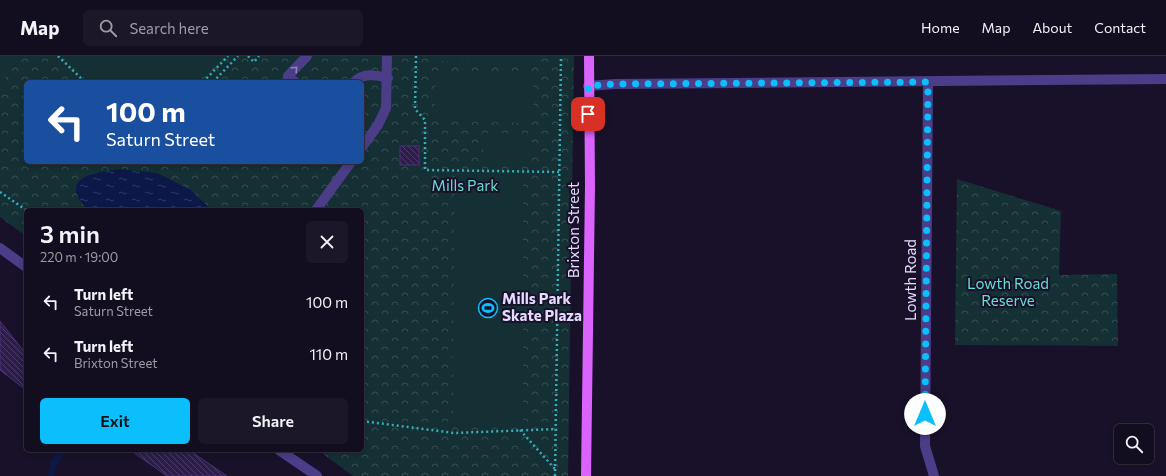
<!DOCTYPE html>
<html lang="en">
<head>
<meta charset="utf-8">
<style>
  :root { --surface:#130d20; --page:#1c1629; --text:#f1f3f6; --muted:#9d9ca5; --line:#322d3e; --accent:#0abffb }
  body { margin:0; font-family:Commissioner,sans-serif; background:var(--page); color:var(--text); height:100vh; display:flex; flex-direction:column; font-size:15px; white-space:nowrap }
  * { box-sizing:border-box; margin:0 }
  p { font-size:13px; color:var(--muted) }
  .icon { flex:none; width:22px; height:22px; fill:none; stroke:currentColor; stroke-width:2; stroke-linecap:round; stroke-linejoin:round }
  .map { position:relative; flex:1; overflow:hidden }
  .details { position:absolute; left:24px; top:152px; width:340px; height:244px; display:flex; flex-direction:column; background:var(--surface); border-radius:6px; box-shadow:0 2px 6px #0003,0 0 0 1px var(--line) }
  .details>* { flex:none }
  .guide { position:absolute; left:24px; top:24px; width:340px; height:84px; border-radius:6px; box-shadow:0 2px 6px #0003,0 0 0 1px var(--line); background:#1a4fa0; color:#fff; overflow:hidden }
  .buttons { position:absolute; left:1114px; top:368px; display:grid; gap:8px }
  .buttons a { display:grid; place-items:center; width:40px; height:40px; border-radius:6px; background:var(--surface); box-shadow:0 2px 6px #0003,0 0 0 1px var(--line); font-size:20px }
  .pin { position:absolute; display:grid; place-items:center; width:34px; height:34px; color:#fff; margin:-17px; border-radius:8px; box-shadow:0 2px 6px #0006 }
  .me { position:absolute; width:44px; margin:-22px; rotate:0deg; stroke-linejoin:round; filter:drop-shadow(0 0 3px #0008) }
  .turn { display:flex; align-items:center; gap:14px; height:84px; padding:0 16px; font-size:18px }
  .turn .icon { width:52px; height:52px; stroke-width:2.5 }
  .turn b { display:block; font-size:28px; line-height:34px }
  .round { display:grid; place-items:center; flex:none; width:42px; height:42px; border-radius:6px; background:var(--page) }
  .summary { display:flex; align-items:center; justify-content:space-between; height:68px; padding:0 16px }
  h1 { font-size:24px; font-weight:600; line-height:30px }
  .cta { display:flex; gap:8px; margin-top:auto; padding:8px 16px }
  .cta a { flex:1; height:46px; border-radius:6px; background:var(--accent); color:#111; font-size:16px; font-weight:600; line-height:46px; text-align:center }
  .cta a+a { background:var(--page); color:var(--text) }
  ul { padding:0; list-style:none }
  li { display:flex; align-items:center; gap:12px; height:52px; padding:0 16px }
  li div { flex:1 }
  li b { display:block; font-size:15px }
  li em { font-style:normal }
  header { display:flex; align-items:center; gap:24px; box-sizing:border-box; height:56px; padding:0 20px; background:var(--surface); border-bottom:1px solid var(--line) }
  header strong { font-size:19px }
  nav { display:flex; gap:22px; margin-inline-start:auto; font-size:14px }
  .search { width:280px; height:36px; background:var(--page); display:flex; align-items:center; gap:10px; box-sizing:border-box; padding:0 14px; border-radius:6px; color:var(--muted); font-size:15px }
  .map>svg:first-child { display:block }
  .park { fill:url(#park-crowns); fill-rule:evenodd }
  .garden { fill:#143034 }
  .water { fill:url(#water-ripples) }
  .lines { fill:none; stroke-linecap:round; stroke-linejoin:round }
  .stream { stroke:#0c1948; stroke-width:6 }
  .building { fill:url(#building-back-hatch); stroke:#483076 }
  .path { stroke:#32afbb; stroke-width:2.5; stroke-dasharray:2 3; stroke-linecap:butt }
  .minor { stroke:#4b3d88; stroke-width:10 }
  .major { stroke:#da63fd; stroke-width:10 }
  .oneway { stroke:#9084bd }
  .route { stroke:#0abffb; stroke-width:7; stroke-dasharray:0 12.6 }
  .labels { text-anchor:middle; stroke-width:4; stroke-linejoin:round; paint-order:stroke }
  .park-label { font-size:15px; fill:#66dfd3; stroke:#19112a }
  .street-label { font-size:15px; fill:#e4dbfe; stroke:#19112a }
  .poi-label { font-size:15px; font-weight:bold; fill:#e4dbfe; stroke:#19112a; text-anchor:start }
</style>
</head>
<body>
<header>
<strong>Map</strong>
<div class="search"><svg class="icon" aria-label="search" viewBox="0 0 24 24"><circle cx="10" cy="10" r="6"/><path d="M15 15l6 6"/></svg>Search here</div>
<nav><a>Home</a><a>Map</a><a>About</a><a>Contact</a></nav>
</header>
<div class="map">
<svg width="1166" height="420" viewBox="0 0 1166 420">
  <defs>
    <pattern id="park-crowns" width="20" height="18" patternUnits="userSpaceOnUse"><rect width="20" height="18" fill="#143034"/><path d="M2 6a3 3 0 1 1 6 0M12 15a3 3 0 1 1 6 0" fill="none" stroke="#364d52"/></pattern>
    <pattern id="water-ripples" width="26" height="14" patternUnits="userSpaceOnUse"><rect width="26" height="14" fill="#0c1948"/><path d="M2 4q2-2 4 0t4 0M15 11q2-2 4 0t4 0" fill="none" stroke="#2f3a63"/></pattern>
    <pattern id="building-back-hatch" width="6" height="6" patternUnits="userSpaceOnUse"><rect width="6" height="6" fill="#2d1d4b"/><path d="M-1 5l2 2M0 0l6 6M5-1l2 2" fill="none" stroke="#4b3d66"/></pattern>
  </defs>
  <rect width="100%" height="100%" fill="#19112a"/>
  <g class="park">
    <path d="M 0,0 L 574,0 L 568,420 L 353,420 L 318,394 L 362,394 L 362,154 L 26,154 L 26,180 L 0,161 ZM 26,26 L 362,26 L 362,106 L 26,106 Z"/>
    <path d="M 957,123 L 1061,155 L 1059,219 L 1117,218 L 1118,290 L 955,289 Z"/>
  </g>
  <g class="garden">
    <path d="M 0,0 L 22,1 L 0,28 Z"/>
    <path d="M 62,0 L 223,0 L 198,26 L 89,26 Z"/>
    <path d="M 435,0 L 534,0 L 534,6 L 435,5 Z"/>
    <path d="M 435,16 L 534,18 L 533,67 L 435,65 Z"/>
    <path d="M 483,77 L 532,78 L 532,106 L 484,106 Z"/>
    <path d="M 455,117 L 523,119 L 523,365 L 513,371 L 453,369 L 453,307 L 450,307 L 450,302 L 453,302 L 454,203 L 451,202 L 451,199 L 454,199 Z"/>
  </g>
  <path class="water" d="M 120,113 L 157,117 L 191,134 L 212,154 L 88,154 C 57,121 93,117 120,113 Z"/>
  <g class="lines">
    <path class="stream" d="M 51,420 L 53,409 L 63,394"/>
  </g>
  <g class="building">
    <rect x="400" y="90" width="19" height="19"/>
    <path d="M 0,265 L 26,298 L 26,334 L 0,314 Z"/>
    <path d="M 130,394 L 189,394 L 227,420 L 167,420 Z"/>
  </g>
  <g class="lines">
    <g class="path">
      <path d="M 58,0 L 85,26"/>
      <path d="M 248,0 L 254,6 L 259,0"/>
      <path d="M 416,0 L 415,53 L 425,64 L 425,114 L 559,116"/>
      <path d="M 203,26 L 228,0"/>
      <path d="M 213,26 L 238,0"/>
      <path d="M 0,136 L 26,154"/>
      <path d="M 362,365 L 454,377 L 556,373"/>
      <path d="M 520,374 L 555,413"/>
      <path d="M 555,420 L 561,0"/>
    </g>
    <g class="minor">
      <path d="M 295,26 L 288,20 L 307,0"/>
      <path d="M 354,26 C 364,16 375,19 388,22"/>
      <path d="M 928,27 L 925,390 L 934,420"/>
      <path d="M 588,30 L 615,28 L 1166,23"/>
      <path d="M 362,91 L 378,69 L 386,52 L 387,0"/>
      <path d="M 316,154 L 351,106"/>
      <path d="M 0,192 L 26,211"/>
      <path d="M 279,394 L 317,420"/>
    </g>
    <path class="major" d="M 586,420 L 590,130 L 589,0"/>
  </g>
  <defs><path id="oneway-chevron" d="M-2-3.5L2.5 0L-2 3.5" fill="none" stroke-width="1.6" stroke-linecap="round" stroke-linejoin="round"/></defs>
  <use class="oneway" href="#oneway-chevron" transform="translate(295 13) rotate(-46)"/>
  <g class="lines">
    <path class="route" d="M 588,58 L 588,30 L 615,28 L 928,26 L 925,358"/>
  </g>
  <defs>
    <symbol id="stadium-ring" viewBox="-11 -11 22 22"><circle r="9.5" fill="#19112a" stroke="#0abffb" stroke-width="1.5"/><path d="M0-5a6.5 5 0 1 0 0 10a6.5 5 0 1 0 0-10ZM-3.5-1.8h7v3.6h-7Z" fill="#0abffb"/></symbol>
  </defs>
  <g fill-rule="evenodd">
    <use href="#stadium-ring" x="477" y="241" width="22" height="22"/>
  </g>
  <g class="labels">
    <g class="park-label">
      <text x="465" y="135">Mills Park</text>
      <text x="1008" y="233">Lowth Road<tspan x="1008" dy="17">Reserve</tspan></text>
    </g>
    <g class="street-label">
      <text transform="translate(574 174) rotate(-90)" y="5">Brixton Street</text>
      <text transform="translate(911 224) rotate(-90)" y="5">Lowth Road</text>
    </g>
    <g class="poi-label">
      <text x="502" y="248">Mills Park<tspan x="502" dy="17">Skate Plaza</tspan></text>
    </g>
  </g>
</svg>
<div class="buttons">
<a><svg class="icon" aria-label="search" viewBox="0 0 24 24"><circle cx="10" cy="10" r="6"/><path d="M15 15l6 6"/></svg></a>
</div>
<div class="pin" style="left:588px;top:58px;background:#d93025"><svg class="icon" aria-label="arrive" viewBox="0 0 24 24"><path d="M6 21V4h12l-3 4 3 4H6"/></svg></div>
<svg class="me" style="left:925px;top:358px" viewBox="-20 -20 40 40"><circle r="19" fill="#fff"/><path d="M0-13L10 11 0 6-10 11z" fill="#0abffb"/></svg>
<div class="guide">
<div class="turn"><svg class="icon" aria-label="left" viewBox="0 0 24 24"><path d="M17 20v-9H6M10 6l-5 5 5 5"/></svg><div><b>100 m</b>Saturn Street</div></div>
</div>
<section class="details">
<div class="summary"><div><h1>3 min</h1><p>220 m · 19:00</p></div><a class="round"><svg class="icon" aria-label="close" viewBox="0 0 24 24"><path d="M6 6l12 12M18 6L6 18"/></svg></a></div>
<ul>
<li><svg class="icon" aria-label="left" viewBox="0 0 24 24"><path d="M17 20v-9H6M10 6l-5 5 5 5"/></svg><div><b>Turn left</b><p>Saturn Street</p></div><em>100 m</em></li>
<li><svg class="icon" aria-label="left" viewBox="0 0 24 24"><path d="M17 20v-9H6M10 6l-5 5 5 5"/></svg><div><b>Turn left</b><p>Brixton Street</p></div><em>110 m</em></li>
</ul>
<div class="cta"><a>Exit</a><a>Share</a></div>
</section>
</div>
</body>
</html>
